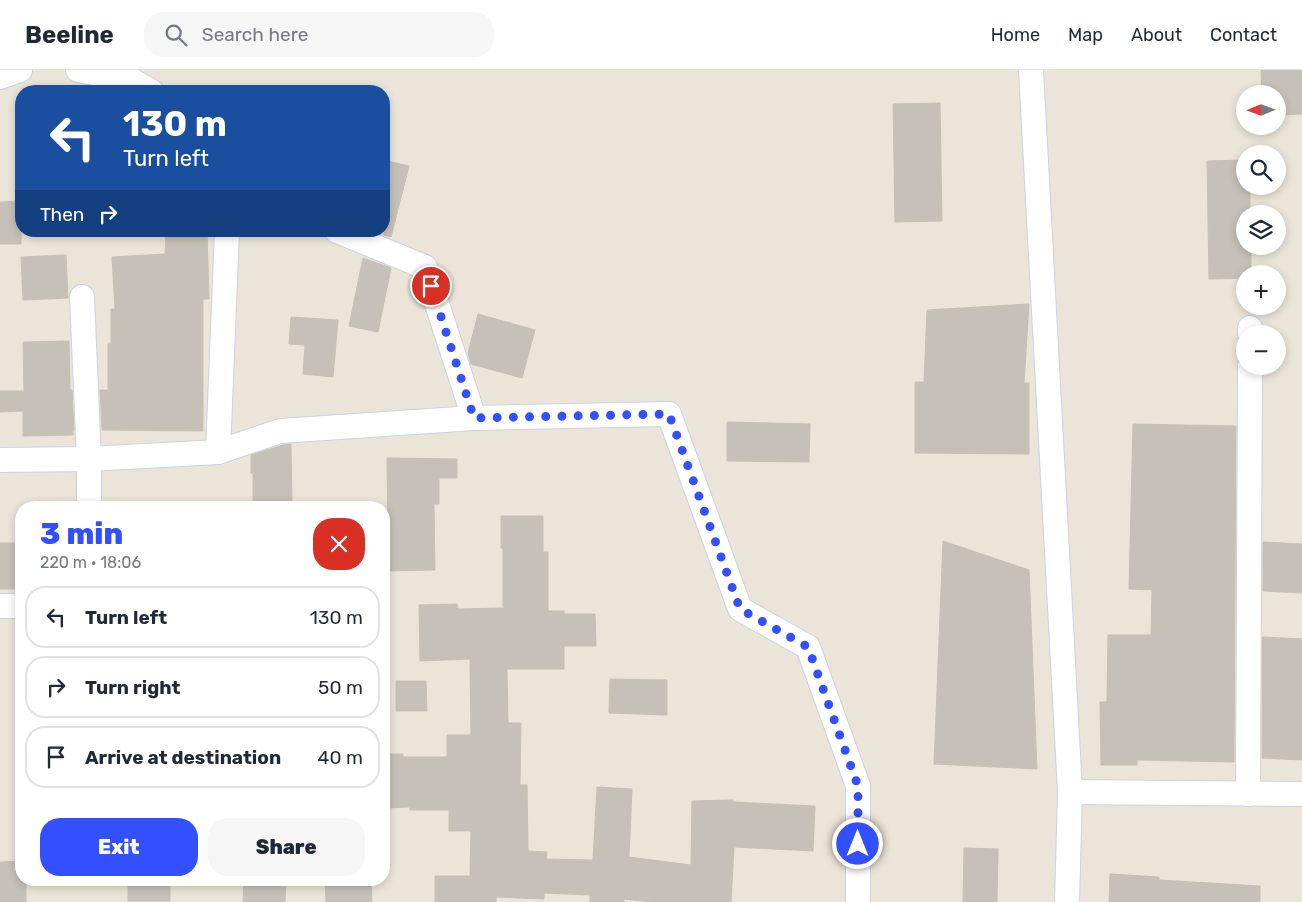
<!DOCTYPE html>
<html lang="en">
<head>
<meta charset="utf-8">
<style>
  :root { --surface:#fff; --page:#f6f6f7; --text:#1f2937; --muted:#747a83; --line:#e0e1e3; --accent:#3250ff }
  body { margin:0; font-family:Rubik,sans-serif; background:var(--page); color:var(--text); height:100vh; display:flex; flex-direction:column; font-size:19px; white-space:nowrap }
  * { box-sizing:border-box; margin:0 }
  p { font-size:16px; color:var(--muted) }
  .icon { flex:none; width:28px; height:28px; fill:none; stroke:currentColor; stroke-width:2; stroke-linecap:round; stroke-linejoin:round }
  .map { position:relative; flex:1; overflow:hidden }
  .side { position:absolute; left:15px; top:431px; width:375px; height:385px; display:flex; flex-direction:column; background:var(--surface); border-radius:20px; box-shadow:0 2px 8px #0003 }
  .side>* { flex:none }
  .guide { position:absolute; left:15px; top:15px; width:375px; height:152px; border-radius:20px; box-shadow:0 2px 8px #0003; background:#1a4fa0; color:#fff; overflow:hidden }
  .needle { width:32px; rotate:269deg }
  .controls { position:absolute; left:1236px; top:15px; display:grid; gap:10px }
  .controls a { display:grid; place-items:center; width:50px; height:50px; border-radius:50%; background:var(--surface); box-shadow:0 2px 8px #0003; font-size:25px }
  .pin { position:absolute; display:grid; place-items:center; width:42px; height:42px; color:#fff; margin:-21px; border:2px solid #fff; border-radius:50%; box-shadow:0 1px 5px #0007 }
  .me { position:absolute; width:55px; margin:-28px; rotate:0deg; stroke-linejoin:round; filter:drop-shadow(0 0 4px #0008) }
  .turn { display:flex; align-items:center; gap:18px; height:105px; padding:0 25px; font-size:22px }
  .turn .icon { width:65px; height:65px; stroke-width:2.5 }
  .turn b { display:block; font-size:35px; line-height:42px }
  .then { display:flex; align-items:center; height:48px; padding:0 25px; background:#0003; gap:10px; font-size:19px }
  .round { display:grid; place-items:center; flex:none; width:52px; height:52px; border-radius:20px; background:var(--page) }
  .headline { display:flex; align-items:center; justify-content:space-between; height:85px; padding:0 25px }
  h1 { font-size:30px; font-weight:800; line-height:38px; color:var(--accent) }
  .primary-button { display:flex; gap:10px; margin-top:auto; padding:10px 25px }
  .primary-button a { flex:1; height:58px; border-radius:20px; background:var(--accent); color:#fff; font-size:20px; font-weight:800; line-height:58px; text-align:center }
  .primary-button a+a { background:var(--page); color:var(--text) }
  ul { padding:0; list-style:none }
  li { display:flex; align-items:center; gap:15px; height:62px; margin:0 10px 8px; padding:0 15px; border:2px solid var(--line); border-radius:20px }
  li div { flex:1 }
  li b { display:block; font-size:19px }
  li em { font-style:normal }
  header { display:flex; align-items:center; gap:30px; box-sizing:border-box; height:70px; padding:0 25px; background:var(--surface); border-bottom:1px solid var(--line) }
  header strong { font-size:24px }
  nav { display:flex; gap:28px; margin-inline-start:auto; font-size:18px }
  .search { width:350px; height:45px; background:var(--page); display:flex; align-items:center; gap:12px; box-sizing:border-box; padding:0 18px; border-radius:20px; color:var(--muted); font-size:19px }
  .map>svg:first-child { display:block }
  .building { fill:#c6c1b8; stroke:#c7c0b2 }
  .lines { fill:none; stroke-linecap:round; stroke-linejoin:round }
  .minor-casing { stroke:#cdd1e2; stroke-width:26 }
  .minor { stroke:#fff; stroke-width:24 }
  .route { stroke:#3250ff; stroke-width:9; stroke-dasharray:0 16.2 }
</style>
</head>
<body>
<header>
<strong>Beeline</strong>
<div class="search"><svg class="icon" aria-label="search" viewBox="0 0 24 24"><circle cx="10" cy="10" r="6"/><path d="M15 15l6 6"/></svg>Search here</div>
<nav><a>Home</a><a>Map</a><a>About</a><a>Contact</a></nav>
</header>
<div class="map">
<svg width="1302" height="832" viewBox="0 0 1302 832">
  <rect width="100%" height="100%" fill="#ebe4d8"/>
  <g class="building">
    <path d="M 1261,0 L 1302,0 L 1302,44 L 1278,45 L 1278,24 L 1262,24 Z"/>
    <path d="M 940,33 L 942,151 L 895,152 L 893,34 Z"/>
    <path d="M 1245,90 L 1245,116 L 1250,116 L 1250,144 L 1245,144 L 1245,176 L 1251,176 L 1251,204 L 1245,204 L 1245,208 L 1209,209 L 1207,91 Z"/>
    <path d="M 388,91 L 409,96 L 391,167 L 384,165 L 384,109 Z"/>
    <path d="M 21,131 L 21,174 L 0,174 L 0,132 Z"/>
    <path d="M 166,161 L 207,161 L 209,229 L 203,229 L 203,361 L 102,360 L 100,320 L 108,320 L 108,274 L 111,274 L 111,239 L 115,239 L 112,187 L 165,184 Z"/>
    <path d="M 66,185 L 68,228 L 23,230 L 21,187 Z"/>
    <path d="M 363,188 L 391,198 L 378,262 L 349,256 Z"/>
    <path d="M 1029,234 L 1024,313 L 1029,313 L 1029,384 L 915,383 L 915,312 L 924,312 L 927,240 Z"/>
    <path d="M 478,244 L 535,260 L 522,308 L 471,294 L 468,283 Z"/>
    <path d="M 291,247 L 338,250 L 333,307 L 303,304 L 305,275 L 289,274 Z"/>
    <path d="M 69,271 L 70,320 L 72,320 L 74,360 L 73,360 L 73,365 L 23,366 L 23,341 L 0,342 L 0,321 L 24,321 L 23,272 Z"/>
    <path d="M 727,352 L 810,354 L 809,392 L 727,391 Z"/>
    <path d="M 1133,354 L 1236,356 L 1234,692 L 1137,690 L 1137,695 L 1101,695 L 1100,632 L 1107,632 L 1108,565 L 1151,565 L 1152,520 L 1129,519 Z"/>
    <path d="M 291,374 L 292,438 L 253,438 L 253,403 L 251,403 L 251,385 L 283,375 Z"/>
    <path d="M 387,388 L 457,389 L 457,408 L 439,408 L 439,434 L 434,434 L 435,500 L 384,501 L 384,463 L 388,463 Z"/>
    <path d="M 501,446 L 543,446 L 543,482 L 548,482 L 548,541 L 564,541 L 564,544 L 595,544 L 596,576 L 564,576 L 564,599 L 507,599 L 508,653 L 521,653 L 520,715 L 527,715 L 528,781 L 547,782 L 546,789 L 593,790 L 597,717 L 632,719 L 629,787 L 691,795 L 692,731 L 733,730 L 733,732 L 815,736 L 813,781 L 734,777 L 731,832 L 652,832 L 624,829 L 624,832 L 590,832 L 590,825 L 544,823 L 544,829 L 496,827 L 496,832 L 435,832 L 435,806 L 470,806 L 471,761 L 449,761 L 449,740 L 410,740 L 410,737 L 384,738 L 384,684 L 403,684 L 403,687 L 447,687 L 447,665 L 471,665 L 470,589 L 420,591 L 419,535 L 457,534 L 458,539 L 503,538 L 503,478 L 501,478 Z"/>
    <path d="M 943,471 L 1029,500 L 1037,699 L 934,694 Z"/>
    <path d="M 1263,472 L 1302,474 L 1302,523 L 1263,521 Z"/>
    <rect x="0" y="473" width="21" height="46"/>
    <path d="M 1262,567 L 1302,569 L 1302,690 L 1262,688 Z"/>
    <path d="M 610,609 L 667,610 L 667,645 L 609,643 Z"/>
    <path d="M 396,611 L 426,611 L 427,641 L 396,641 Z"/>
    <path d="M 964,778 L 998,779 L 997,832 L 963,832 Z"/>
    <path d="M 21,791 L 21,810 L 26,810 L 26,832 L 0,832 L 0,792 Z"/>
    <path d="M 1110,804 L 1159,807 L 1159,810 L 1260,816 L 1260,832 L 1109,832 Z"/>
    <rect x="128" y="810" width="42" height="21"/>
    <path d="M 244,810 L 286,810 L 285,832 L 243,832 Z"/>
    <path d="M 325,810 L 371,810 L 372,832 L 326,832 Z"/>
  </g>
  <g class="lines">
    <defs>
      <g id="minor">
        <path d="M 78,0 L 131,10 L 151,21"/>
        <path d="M 1031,0 L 1070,722 L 1067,832"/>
        <path d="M 0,7 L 20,0"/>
        <path d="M 337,161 L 425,197 L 474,348"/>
        <path d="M 1250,264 L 1250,258"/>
        <path d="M 218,382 L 227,161"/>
        <path d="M 0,390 L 89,389 L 82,227"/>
        <path d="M 89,438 L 89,389 L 218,382 L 280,361 L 474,348 L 669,344 L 740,539 L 808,577 L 858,716 L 858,832"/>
        <path d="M 0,536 L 21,536"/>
        <path d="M 1070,722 L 1302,724"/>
        <path d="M 1248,724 L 1250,296"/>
      </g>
    </defs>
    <use href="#minor" class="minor-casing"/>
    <use href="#minor" class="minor"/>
  </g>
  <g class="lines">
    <path class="route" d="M 431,216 L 474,348 L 669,344 L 740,539 L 808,577 L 858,716 L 858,774"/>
  </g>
</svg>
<div class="controls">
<a><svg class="needle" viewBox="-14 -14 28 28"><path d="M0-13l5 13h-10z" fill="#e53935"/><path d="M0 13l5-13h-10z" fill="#747a83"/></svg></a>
<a><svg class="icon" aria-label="search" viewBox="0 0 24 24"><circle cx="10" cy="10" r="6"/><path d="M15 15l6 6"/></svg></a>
<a><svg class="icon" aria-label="layers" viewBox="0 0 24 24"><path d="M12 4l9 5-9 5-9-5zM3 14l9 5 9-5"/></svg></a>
<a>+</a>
<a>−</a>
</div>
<div class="pin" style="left:431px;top:216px;background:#d93025"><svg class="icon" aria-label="arrive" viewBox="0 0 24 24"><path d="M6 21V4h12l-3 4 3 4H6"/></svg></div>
<svg class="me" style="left:858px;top:774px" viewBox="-20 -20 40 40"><circle r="17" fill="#3250ff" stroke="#fff" stroke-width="3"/><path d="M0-11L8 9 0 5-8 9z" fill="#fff"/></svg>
<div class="guide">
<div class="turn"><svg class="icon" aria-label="left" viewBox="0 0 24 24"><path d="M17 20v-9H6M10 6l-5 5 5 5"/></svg><div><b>130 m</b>Turn left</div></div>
<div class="then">Then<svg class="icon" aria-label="right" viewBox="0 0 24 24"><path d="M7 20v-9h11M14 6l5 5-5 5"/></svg></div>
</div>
<section class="side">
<div class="headline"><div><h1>3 min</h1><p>220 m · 18:06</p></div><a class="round" style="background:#d93025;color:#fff"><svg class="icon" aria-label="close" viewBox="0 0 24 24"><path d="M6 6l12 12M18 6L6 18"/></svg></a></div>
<ul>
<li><svg class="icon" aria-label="left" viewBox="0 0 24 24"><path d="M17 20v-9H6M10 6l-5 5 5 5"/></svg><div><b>Turn left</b></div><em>130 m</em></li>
<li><svg class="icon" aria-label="right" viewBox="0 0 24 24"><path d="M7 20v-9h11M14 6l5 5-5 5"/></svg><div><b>Turn right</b></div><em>50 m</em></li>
<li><svg class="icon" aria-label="arrive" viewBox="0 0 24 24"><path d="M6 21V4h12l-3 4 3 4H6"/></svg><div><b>Arrive at destination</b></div><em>40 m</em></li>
</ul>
<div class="primary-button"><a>Exit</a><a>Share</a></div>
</section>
</div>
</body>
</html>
